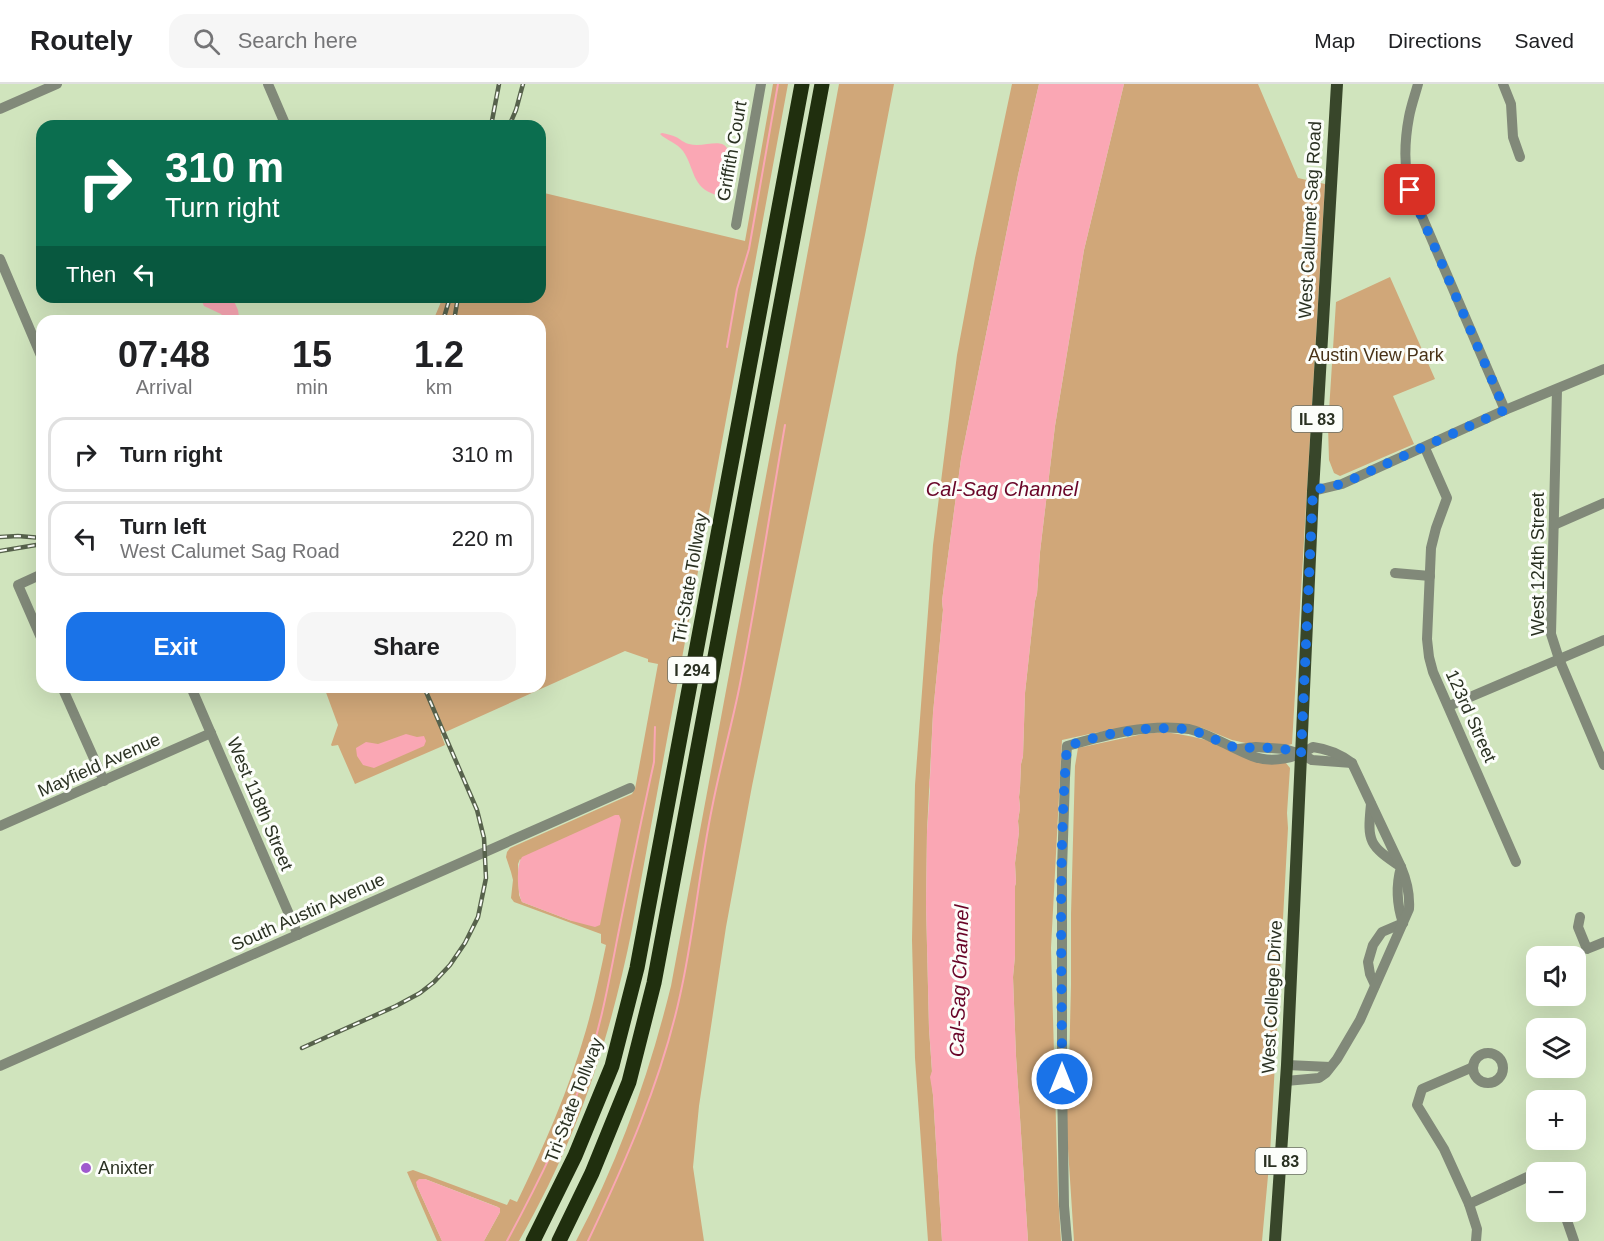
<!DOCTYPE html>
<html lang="en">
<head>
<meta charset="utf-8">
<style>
  :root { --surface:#fff; --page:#f6f6f6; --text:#202124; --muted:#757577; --line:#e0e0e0; --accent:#1a73e8 }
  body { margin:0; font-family:Arial,sans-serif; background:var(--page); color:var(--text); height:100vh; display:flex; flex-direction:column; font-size:22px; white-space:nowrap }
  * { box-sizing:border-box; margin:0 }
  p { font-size:20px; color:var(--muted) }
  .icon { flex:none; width:33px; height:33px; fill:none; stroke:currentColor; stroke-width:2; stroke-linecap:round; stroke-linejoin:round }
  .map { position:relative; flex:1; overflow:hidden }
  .details { position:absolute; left:36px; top:231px; width:510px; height:378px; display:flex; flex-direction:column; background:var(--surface); border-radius:18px; box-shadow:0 6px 24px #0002 }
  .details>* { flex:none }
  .guide { position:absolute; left:36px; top:36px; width:510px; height:183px; border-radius:18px; box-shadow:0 6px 24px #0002; background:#0b6e4f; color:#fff; overflow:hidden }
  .tools { position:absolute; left:1526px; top:862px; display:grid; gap:12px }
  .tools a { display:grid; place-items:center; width:60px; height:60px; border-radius:12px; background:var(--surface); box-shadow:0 6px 24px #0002; font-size:30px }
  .pin { position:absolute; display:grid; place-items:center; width:51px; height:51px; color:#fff; margin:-26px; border-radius:12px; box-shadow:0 3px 9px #0006 }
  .me { position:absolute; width:66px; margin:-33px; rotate:0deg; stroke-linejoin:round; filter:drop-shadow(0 0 4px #0008) }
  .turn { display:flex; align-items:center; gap:21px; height:126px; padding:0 30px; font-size:27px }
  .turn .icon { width:78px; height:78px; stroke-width:2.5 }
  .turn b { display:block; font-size:42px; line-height:51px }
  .then { display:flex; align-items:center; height:57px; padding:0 30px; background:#0003; gap:12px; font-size:22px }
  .eta { display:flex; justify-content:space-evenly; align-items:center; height:102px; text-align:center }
  .eta b { font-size:36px; font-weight:700; line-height:42px }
  .cta { display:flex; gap:12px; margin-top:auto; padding:12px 30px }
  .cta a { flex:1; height:69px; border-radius:18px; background:var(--accent); color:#fff; font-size:24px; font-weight:700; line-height:69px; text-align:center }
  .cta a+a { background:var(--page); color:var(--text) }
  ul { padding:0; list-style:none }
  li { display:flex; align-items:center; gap:18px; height:75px; margin:0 12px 9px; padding:0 18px; border:3px solid var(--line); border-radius:18px }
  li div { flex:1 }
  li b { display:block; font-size:22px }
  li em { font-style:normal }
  header { display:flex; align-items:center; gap:36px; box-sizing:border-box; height:84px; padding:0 30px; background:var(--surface); border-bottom:2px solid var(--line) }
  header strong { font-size:28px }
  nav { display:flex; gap:33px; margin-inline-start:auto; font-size:21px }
  .search { width:420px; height:54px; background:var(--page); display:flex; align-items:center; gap:15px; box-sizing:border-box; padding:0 21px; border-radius:18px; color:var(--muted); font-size:22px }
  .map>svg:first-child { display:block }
  .green { fill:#d0a779; fill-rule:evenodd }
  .water { fill:#faa7b4 }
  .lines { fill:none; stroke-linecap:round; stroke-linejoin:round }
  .stream { stroke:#faa7b4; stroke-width:2 }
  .minor { stroke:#818979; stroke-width:10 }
  .major { stroke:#38462a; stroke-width:12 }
  .highway { stroke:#202f0e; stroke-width:15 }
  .rail-casing { stroke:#57624c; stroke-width:4.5 }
  .rail { stroke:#fcfefa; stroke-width:2; stroke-dasharray:7; stroke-linecap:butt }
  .route { stroke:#1a73e8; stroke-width:10; stroke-dasharray:0 18 }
  .poi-dot { fill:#9f59ce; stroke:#fcfefa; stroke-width:2 }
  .labels { text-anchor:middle; stroke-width:6; stroke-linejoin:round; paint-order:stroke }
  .shield { fill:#fcfefa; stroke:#696e63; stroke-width:1.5 }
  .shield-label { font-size:16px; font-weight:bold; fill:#2a3122 }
  .street-label { font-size:18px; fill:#2a3122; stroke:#fcfefa }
  .park-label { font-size:18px; fill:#483217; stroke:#fcfefa }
  .poi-label { font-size:18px; fill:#2a3122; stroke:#fcfefa; text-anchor:start }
  .water-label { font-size:20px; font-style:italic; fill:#690528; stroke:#fcfefa }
</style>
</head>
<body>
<header>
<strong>Routely</strong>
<div class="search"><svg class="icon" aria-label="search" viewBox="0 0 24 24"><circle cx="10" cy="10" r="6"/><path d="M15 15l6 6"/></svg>Search here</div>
<nav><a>Map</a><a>Directions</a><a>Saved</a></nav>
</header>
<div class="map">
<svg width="1604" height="1157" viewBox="0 0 1604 1157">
  <rect width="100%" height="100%" fill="#d0e4bd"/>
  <g class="green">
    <path d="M 773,0 L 788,0 L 632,845 C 609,959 577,1055 519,1157 L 484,1157 L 500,1128 L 498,1123 L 425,1095 L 417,1102 L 442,1157 L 437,1157 L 407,1088 L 413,1086 L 507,1121 L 510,1115 L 517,1118 C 544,1062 569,1006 586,946 C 594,918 600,890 606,861 L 601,859 L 601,850 L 514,818 L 511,814 L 513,796 L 511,788 L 506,773 L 507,768 L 510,764 L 632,710 L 635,705 L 658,580 L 648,578 L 648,575 L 625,567 L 441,650 L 445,661 L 355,700 L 338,661 L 332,662 L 331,661 L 338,641 L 324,603 L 540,603 L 540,237 L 433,237 L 443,213 L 540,213 L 540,108 L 745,157 ZM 520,775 L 572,837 L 522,818 L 519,811 L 518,780 Z"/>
    <path d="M 839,0 L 894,0 L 865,151 L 752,702 L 726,843 L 699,1022 L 693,1083 L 704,1157 L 576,1157 C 619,1076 649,991 671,902 Z"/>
    <path d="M 1012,0 L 1039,0 L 1018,91 L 961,375 L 942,517 L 943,526 L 933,629 L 927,747 L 926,820 L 929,945 L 932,988 L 931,993 L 933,1011 L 942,1157 L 928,1157 L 915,974 L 912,856 L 915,701 L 933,461 L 957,271 L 975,174 Z"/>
    <path d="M 1124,0 L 1258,0 L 1298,94 L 1325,100 L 1292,660 L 1285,662 L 1250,660 L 1232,656 L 1200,643 L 1144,641 L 1094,649 L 1062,656 L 1051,864 L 1058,1110 L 1061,1157 L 1028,1157 L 1016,972 L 1013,893 L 1015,872 L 1015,802 L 1016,799 L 1015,779 L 1019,748 L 1018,737 L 1020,724 L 1019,713 L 1020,704 L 1021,680 L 1023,672 L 1025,609 L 1035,517 L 1037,510 L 1040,468 L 1055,342 L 1084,166 Z"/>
    <path d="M 1390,193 L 1435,295 L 1393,312 L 1414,360 L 1340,392 L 1334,389 L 1329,376 L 1328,342 L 1336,218 Z"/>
    <path d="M 1164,648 C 1206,653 1246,668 1286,679 L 1290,684 L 1287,729 L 1288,744 L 1270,1070 L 1262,1157 L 1074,1157 L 1066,1034 L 1069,982 L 1071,901 L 1071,830 L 1075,682 L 1078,664 L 1143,650 Z"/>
  </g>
  <g class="water">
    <path d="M 1039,0 L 1124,0 L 1084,166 L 1055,342 L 1040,468 L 1037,510 L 1035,517 L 1025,609 L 1023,672 L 1021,680 L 1020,704 L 1019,713 L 1020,724 L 1018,737 L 1019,748 L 1015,779 L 1016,799 L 1015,802 L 1015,872 L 1013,893 L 1016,972 L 1028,1157 L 942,1157 L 933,1011 L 930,993 L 932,987 L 929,944 L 926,820 L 927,747 L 930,706 L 929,699 L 930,694 L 933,629 L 943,526 L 942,517 L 961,375 L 1018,91 Z"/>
    <path d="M 662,49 C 667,50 672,51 676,53 C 680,55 684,59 689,60 C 708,65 732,46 729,81 C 728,91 727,101 722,109 L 716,111 C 691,103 695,84 683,67 C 677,59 666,56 660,50 Z"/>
    <path d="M 200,213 L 232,213 L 238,226 L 239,233 L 243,237 L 227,237 L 221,230 L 204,222 Z"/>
    <path d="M 406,650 L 417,653 L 424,652 L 426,657 L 424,662 L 374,684 L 363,681 L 357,672 L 356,664 L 366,658 L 378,660 Z"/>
    <path d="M 615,731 L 619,731 L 621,736 L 600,841 L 595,843 L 572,837 L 522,818 C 517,808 516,782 522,773 Z"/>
    <path d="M 419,1095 L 425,1095 L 500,1124 L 500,1128 L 484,1157 L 442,1157 L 417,1102 L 416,1098 Z"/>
  </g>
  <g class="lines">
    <g class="stream">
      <path d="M 727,263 L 737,205 L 749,165 L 778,0"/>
      <path d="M 507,1157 C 535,1105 562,1052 582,997 C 599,951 608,903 617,856 C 629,796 641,737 654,678 L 655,643"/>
      <path d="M 588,1157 C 625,1079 660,1000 679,916 C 694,852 699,787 712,724 C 720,682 732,641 740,600 C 757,514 770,427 785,341"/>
    </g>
    <g class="minor">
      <path d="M 268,0 L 286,42"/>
      <path d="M 1418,0 C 1415,11 1411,22 1409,33 C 1405,54 1404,78 1408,100 L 1505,326"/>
      <path d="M 1503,0 L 1511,20 L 1513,53 L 1520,73"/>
      <path d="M 0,25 L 57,0"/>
      <path d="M 736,141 L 761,0"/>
      <path d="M 0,175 L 42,274"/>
      <path d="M 1557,306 L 1551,550 L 1559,575 L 1604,681"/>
      <path d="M 1425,364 L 1447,414 L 1436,444 L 1431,464 L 1427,555 L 1429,573 L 1433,588 L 1516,778"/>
      <path d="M 1313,407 L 1342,400 L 1505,326 L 1604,285"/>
      <path d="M 1554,441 L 1604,419"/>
      <path d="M 1395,489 L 1430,492"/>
      <path d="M 42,490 L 18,501 L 42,556"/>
      <path d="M 62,603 L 104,697"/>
      <path d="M 191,603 L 298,851"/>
      <path d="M 1449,622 L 1604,556"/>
      <path d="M 1238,665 L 1256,663 L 1284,665 L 1301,670 L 1312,676 L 1352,679"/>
      <path d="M 1371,720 C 1367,759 1369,761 1401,783 C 1396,801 1397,821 1403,839 L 1382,848 L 1373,861 L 1368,878 L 1370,890 L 1375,901"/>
      <path d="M 0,742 L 211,649"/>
      <path d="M 1580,833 L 1578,843 L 1587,865 L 1604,858"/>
      <circle cx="1488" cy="984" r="15"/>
      <path d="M 1287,981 L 1330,983"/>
      <path d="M 0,982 L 630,704"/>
      <path d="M 1473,983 L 1422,1005 L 1417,1021 L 1444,1065 L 1469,1120 L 1477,1145 L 1476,1157"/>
      <path d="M 1537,1089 L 1545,1086 L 1548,1089"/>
      <path d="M 1469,1120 L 1536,1089"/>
      <path d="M 1564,1128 L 1574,1157"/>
      <path d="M 1067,1157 L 1064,1122 L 1062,995 L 1062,785 L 1065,694 L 1067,662 C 1106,651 1148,639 1189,645 C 1197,647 1207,651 1215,655 C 1227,660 1239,667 1252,672 C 1272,680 1296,674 1313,663 C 1328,665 1340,670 1352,679 L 1401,783 C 1407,797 1410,809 1409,825 L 1360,936 L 1337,975 L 1326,989 L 1319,994 L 1286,997"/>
    </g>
    <path class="major" d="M 1275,1157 L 1287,981 L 1313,407 L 1337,0"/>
    <g class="highway">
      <path d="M 533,1157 L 575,1072 L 612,982 L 637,884 L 802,0"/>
      <path d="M 559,1157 L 592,1089 L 629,998 L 654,899 L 822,0"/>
    </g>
    <defs>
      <g id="rail">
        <path d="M 491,42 L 499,0"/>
        <path d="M 509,42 L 516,26 L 523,0"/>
        <path d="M 443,237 L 450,213"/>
        <path d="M 454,237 L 458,213"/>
        <path d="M 0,453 L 18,452 L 42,454"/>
        <path d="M 0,467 L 42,460"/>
        <path d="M 302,964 L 396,922 L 420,909 L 434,898 L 450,881 L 465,859 L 478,833 L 486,794 L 484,754 L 477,726 L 424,603"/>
      </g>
    </defs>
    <use href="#rail" class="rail-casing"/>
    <use href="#rail" class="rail"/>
  </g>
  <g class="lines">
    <path class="route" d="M 1062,995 C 1062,885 1058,773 1067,662 L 1104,651 L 1152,644 L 1190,645 L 1238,665 L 1256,663 L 1284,665 L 1301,670 L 1313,406 L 1342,400 L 1505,326 L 1410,106"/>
  </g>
  <circle class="poi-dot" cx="86" cy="1084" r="6"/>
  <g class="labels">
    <g class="shield">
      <rect x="1291.5" y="322" width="51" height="26" rx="4.5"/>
      <rect x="668" y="573" width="48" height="26" rx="4.5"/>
      <rect x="1255.5" y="1064" width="51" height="26" rx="4.5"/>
    </g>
    <g class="shield-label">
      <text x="1317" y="341">IL 83</text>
      <text x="692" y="592">I 294</text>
      <text x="1281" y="1083">IL 83</text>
    </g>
    <g class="street-label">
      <text transform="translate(732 67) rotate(-80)" y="6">Griffith Court</text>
      <text transform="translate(1310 136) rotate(-87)" y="6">West Calumet Sag Road</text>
      <text transform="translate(1538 480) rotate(-90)" y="6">West 124th Street</text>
      <text transform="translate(690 494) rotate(-80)" y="6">Tri-State Tollway</text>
      <text transform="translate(1471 632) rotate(66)" y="6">123rd Street</text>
      <text transform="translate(99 681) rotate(-24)" y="6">Mayfield Avenue</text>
      <text transform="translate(260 720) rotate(67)" y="6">West 118th Street</text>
      <text transform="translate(308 828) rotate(-24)" y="6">South Austin Avenue</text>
      <text transform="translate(1272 913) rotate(-87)" y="6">West College Drive</text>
      <text transform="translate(574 1016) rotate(-69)" y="6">Tri-State Tollway</text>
    </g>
    <g class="park-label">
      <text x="1376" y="277">Austin View Park</text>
    </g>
    <g class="poi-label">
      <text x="98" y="1090">Anixter</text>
    </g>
    <g class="water-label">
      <text x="1002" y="412">Cal-Sag Channel</text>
      <text transform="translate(959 897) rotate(-88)" y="7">Cal-Sag Channel</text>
    </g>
  </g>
</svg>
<div class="tools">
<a><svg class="icon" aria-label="sound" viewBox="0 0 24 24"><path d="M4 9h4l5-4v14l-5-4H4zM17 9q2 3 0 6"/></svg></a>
<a><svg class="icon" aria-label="layers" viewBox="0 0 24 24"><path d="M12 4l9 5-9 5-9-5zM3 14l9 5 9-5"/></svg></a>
<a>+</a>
<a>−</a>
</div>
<div class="pin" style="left:1410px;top:106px;background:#d93025"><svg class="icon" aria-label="arrive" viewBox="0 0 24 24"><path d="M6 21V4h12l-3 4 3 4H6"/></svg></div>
<svg class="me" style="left:1062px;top:995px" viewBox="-20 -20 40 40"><circle r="17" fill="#1a73e8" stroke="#fff" stroke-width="3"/><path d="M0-11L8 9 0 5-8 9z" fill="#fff"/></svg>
<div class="guide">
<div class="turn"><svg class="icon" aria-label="right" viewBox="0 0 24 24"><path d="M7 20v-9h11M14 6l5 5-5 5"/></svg><div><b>310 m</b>Turn right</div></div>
<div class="then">Then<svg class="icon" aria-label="left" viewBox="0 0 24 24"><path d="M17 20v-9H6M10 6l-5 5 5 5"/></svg></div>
</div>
<section class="details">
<div class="eta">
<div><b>07:48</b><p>Arrival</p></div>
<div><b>15</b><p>min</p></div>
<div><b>1.2</b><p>km</p></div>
</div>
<ul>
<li><svg class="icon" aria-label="right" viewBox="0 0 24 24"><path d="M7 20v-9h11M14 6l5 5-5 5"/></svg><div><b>Turn right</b></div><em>310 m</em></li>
<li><svg class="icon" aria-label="left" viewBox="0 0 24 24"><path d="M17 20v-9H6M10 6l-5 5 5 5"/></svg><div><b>Turn left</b><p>West Calumet Sag Road</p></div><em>220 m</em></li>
</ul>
<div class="cta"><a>Exit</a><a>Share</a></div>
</section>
</div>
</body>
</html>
